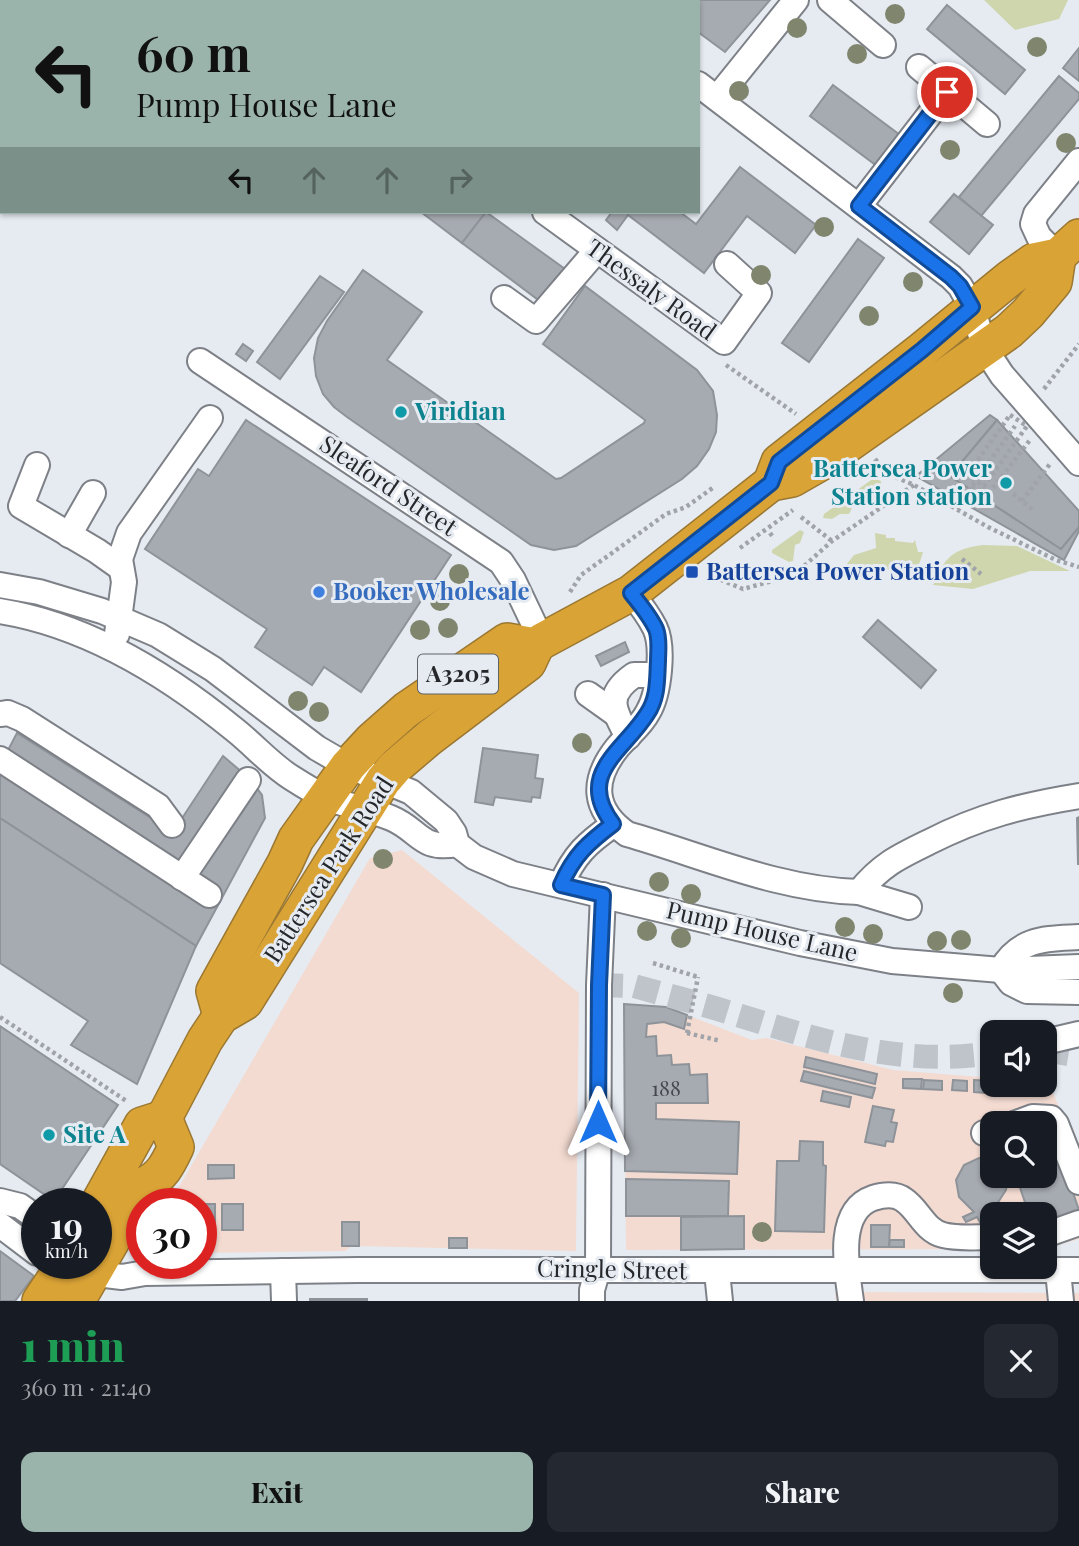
<!DOCTYPE html>
<html lang="en">
<head>
<meta charset="utf-8">
<style>
  :root { --surface:#171b24; --page:#242831; --text:#f1f3f6; --muted:#9ea1a6; --accent:#9ab4ab }
  body { margin:0; font-family:"Playfair Display",serif; background:var(--page); color:var(--text); height:100vh; display:flex; flex-direction:column; font-size:26px; white-space:nowrap }
  * { box-sizing:border-box; margin:0 }
  p { font-size:23px; color:var(--muted) }
  .icon { flex:none; width:38px; height:38px; fill:none; stroke:currentColor; stroke-width:2; stroke-linecap:round; stroke-linejoin:round }
  .map { position:relative; height:1301px; overflow:hidden }
  .details { display:flex; flex-direction:column; background:var(--surface); flex:1 }
  .details>* { flex:none }
  .guide { position:absolute; left:0px; top:0px; width:700px; height:214px; box-shadow:0 2px 5px #0004; background:#9ab4ab; color:#111; overflow:hidden }
  .fabs { position:absolute; left:980px; top:1020px; display:grid; gap:14px }
  .fabs a { display:grid; place-items:center; width:77px; height:77px; border-radius:14px; background:var(--surface); box-shadow:0 2px 5px #0004; font-size:35px }
  .speed { position:absolute; left:21px; top:1188px; display:flex; gap:14px; font-size:35px; font-weight:700; text-align:center }
  .speed>* { display:grid; place-content:center; width:91px; height:91px; border-radius:50%; background:var(--surface); box-shadow:0 2px 5px #0004; line-height:1 }
  .speed small { font-size:18px; font-weight:400 }
  .speed .limit { border:10px solid #d22; background:#fff; color:#111 }
  .pin { position:absolute; display:grid; place-items:center; width:60px; height:60px; color:#fff; margin:-30px; border:4px solid #fff; border-radius:50%; box-shadow:0 2px 7px #0007 }
  .me { position:absolute; width:77px; margin:-38px; rotate:0deg; stroke-linejoin:round; filter:drop-shadow(0 0 5px #0008) }
  .turn { display:flex; align-items:center; gap:24px; height:147px; padding:0 21px; font-size:32px }
  .turn .icon { width:91px; height:91px; stroke-width:2.5 }
  .turn b { display:block; font-size:49px; line-height:60px }
  .lanes { display:flex; align-items:center; height:66px; padding:0 21px; background:#0003; justify-content:center; gap:35px; direction:ltr }
  .lanes .off { opacity:.35 }
  .round { display:grid; place-items:center; flex:none; width:74px; height:74px; border-radius:14px; background:var(--page) }
  .overview { display:flex; align-items:center; justify-content:space-between; height:119px; padding:0 21px }
  h1 { font-size:42px; font-weight:800; line-height:52px; color:#1e9e55 }
  .primary-button { display:flex; gap:14px; margin-top:auto; padding:14px 21px }
  .primary-button a { flex:1; height:80px; border-radius:14px; background:var(--accent); color:#111; font-size:28px; font-weight:800; line-height:80px; text-align:center }
  .primary-button a+a { background:var(--page); color:var(--text) }
  .map>svg:first-child { display:block }
  .industrial { fill:#f3dbd1; fill-rule:evenodd }
  .green { fill:#cfd6ae }
  .building { fill:#a6abb1; stroke:#8e9399; stroke-width:2 }
  .lines { fill:none; stroke-linecap:round; stroke-linejoin:round }
  .minor-tunnel { stroke:#bfc4ca; stroke-width:24; stroke-dasharray:24 12; stroke-linecap:butt }
  .minor-casing { stroke:#7d8187; stroke-width:28 }
  .highway-casing { stroke:#9b7832; stroke-width:38 }
  .path { stroke:#a0a4aa; stroke-width:4.5; stroke-dasharray:3.5 3.5; stroke-linecap:butt }
  .minor { stroke:#fff; stroke-width:24 }
  .highway { stroke:#daa336; stroke-width:35 }
  .rail { stroke:#808489; stroke-width:5; stroke-dasharray:10 5; stroke-linecap:butt }
  .path-bridge { stroke:#a0a4aa; stroke-width:4.5; stroke-dasharray:3.5 3.5; stroke-linecap:butt }
  .tree { fill:#80856e }
  .route-casing { stroke:#114b97; stroke-width:18 }
  .route { stroke:#1a73e8; stroke-width:12 }
  .culture-dot { fill:#0f9aa8; stroke:#e6ebf2; stroke-width:2.5 }
  .transit-dot { fill:#1a4fb4; stroke:#e6ebf2; stroke-width:2.5 }
  .shop-dot { fill:#3f7fe0; stroke:#e6ebf2; stroke-width:2.5 }
  .labels { text-anchor:middle; stroke-width:6; stroke-linejoin:round; paint-order:stroke }
  .number-label { font-size:21px; fill:#45484c }
  .shield { fill:#e6ebf2; stroke:#5f6266; stroke-width:2 }
  .shield-label { font-size:23px; font-weight:bold; fill:#25272a }
  .street-label { font-size:24px; fill:#25272a; stroke:#e6ebf2 }
  .culture-label { font-size:24px; font-weight:bold; fill:#0d838f; stroke:#e6ebf2; text-anchor:start }
  .transit-label { font-size:24px; font-weight:bold; fill:#164399; stroke:#e6ebf2; text-anchor:start }
  .shop-label { font-size:24px; font-weight:bold; fill:#366cbe; stroke:#e6ebf2; text-anchor:start }
</style>
</head>
<body>
<div class="map">
<svg width="1079" height="1301" viewBox="0 0 1079 1301">
  <rect width="100%" height="100%" fill="#e6ebf2"/>
  <g class="industrial">
    <path d="M 402,850 L 579,993 L 576,1251 L 352,1246 L 345,1251 L 201,1253 L 201,1204 L 169,1204 L 370,858 Z"/>
    <path d="M 624,1004 L 666,1007 L 752,1040 L 766,1038 L 893,1070 L 992,1078 L 992,1085 L 1045,1085 L 1045,1072 L 1079,1158 L 1079,1239 L 1045,1249 L 1045,1214 L 992,1214 L 992,1249 L 626,1250 ZM 992,1124 L 1045,1124 L 1045,1176 L 992,1176 Z"/>
    <path d="M 850,1292 L 1079,1293 L 1079,1301 L 836,1301 L 835,1293 Z"/>
  </g>
  <g class="green">
    <path d="M 984,0 L 1068,0 L 1059,19 L 1015,30 Z"/>
    <path d="M 874,478 L 881,481 L 881,485 L 874,489 L 871,501 L 868,504 L 858,502 L 853,506 L 849,514 L 840,514 L 832,519 L 823,518 L 824,514 Z"/>
    <path d="M 800,530 L 804,532 L 800,543 L 795,545 L 793,561 L 789,562 L 772,553 L 772,550 Z"/>
    <path d="M 875,533 L 886,535 L 886,538 L 895,538 L 895,541 L 913,543 L 915,540 L 918,552 L 923,552 C 920,563 916,575 904,577 L 900,571 L 846,565 L 854,555 L 876,548 Z"/>
    <path d="M 983,545 L 1017,546 L 1070,571 L 1030,571 L 973,589 L 933,585 C 945,557 952,549 983,545 Z"/>
  </g>
  <g class="building">
    <path d="M 309,0 L 356,0 L 358,2 L 307,2 Z"/>
    <path d="M 458,0 L 518,0 L 519,1 L 460,2 Z"/>
    <path d="M 656,0 L 770,0 L 725,52 L 698,32 L 698,2 Z"/>
    <path d="M 947,5 L 1025,70 L 1005,94 L 927,29 Z"/>
    <path d="M 1079,48 L 1079,81 L 1063,68 Z"/>
    <path d="M 1059,76 L 1079,93 L 1079,99 L 981,216 L 959,197 Z"/>
    <path d="M 833,85 L 900,135 L 877,166 L 810,116 Z"/>
    <path d="M 740,167 L 816,225 L 795,253 L 747,216 L 704,273 L 628,215 L 617,230 L 606,220 L 612,212 L 680,212 L 696,224 Z"/>
    <path d="M 954,194 L 993,225 L 969,254 L 930,222 Z"/>
    <path d="M 421,212 L 486,212 L 462,243 Z"/>
    <path d="M 486,212 L 565,269 L 541,302 L 462,243 Z"/>
    <path d="M 858,239 L 884,258 L 809,362 L 782,343 Z"/>
    <path d="M 363,270 L 422,312 L 387,360 L 556,479 L 561,478 L 644,423 L 645,420 L 543,344 L 585,286 L 697,370 L 713,391 L 717,415 L 716,432 L 709,449 L 697,466 L 682,479 L 576,546 L 554,550 L 531,545 L 347,417 L 334,407 L 323,394 L 316,376 L 314,358 L 318,338 L 327,321 Z"/>
    <path d="M 320,276 L 344,292 L 280,379 L 257,362 Z"/>
    <path d="M 243,344 L 253,351 L 246,361 L 236,354 Z"/>
    <path d="M 990,415 L 997,420 L 950,476 L 1061,549 L 1079,527 L 1079,531 L 1064,560 L 916,476 Z"/>
    <path d="M 246,420 L 451,555 L 361,692 L 324,667 L 312,685 L 255,647 L 267,629 L 145,549 L 198,469 L 209,476 Z"/>
    <path d="M 997,420 L 1079,511 L 1079,527 L 1061,549 L 950,476 Z"/>
    <path d="M 878,620 L 936,670 L 921,688 L 863,637 Z"/>
    <path d="M 625,642 L 629,652 L 601,666 L 596,656 Z"/>
    <path d="M 17,733 L 173,832 L 223,756 L 250,779 L 262,795 L 265,818 L 196,946 L 0,818 L 0,750 L 6,754 Z"/>
    <path d="M 483,748 L 538,755 L 535,778 L 543,779 L 540,798 L 532,797 L 531,802 L 495,797 L 493,805 L 475,802 Z"/>
    <path d="M 1079,817 L 1079,864 L 1078,864 L 1077,818 Z"/>
    <path d="M 0,818 L 196,946 L 137,1084 L 71,1045 L 88,1021 L 0,963 Z"/>
    <path d="M 624,1004 L 666,1007 L 687,1015 L 684,1029 L 664,1022 L 647,1024 L 646,1037 L 656,1036 L 657,1056 L 671,1055 L 672,1065 L 689,1064 L 690,1075 L 707,1074 L 708,1103 L 656,1103 L 656,1119 L 739,1122 L 737,1174 L 625,1171 Z"/>
    <path d="M 0,1026 L 118,1105 L 54,1201 L 0,1164 Z"/>
    <path d="M 806,1057 L 877,1074 L 875,1084 L 804,1067 Z"/>
    <path d="M 804,1071 L 875,1088 L 872,1098 L 801,1081 Z"/>
    <path d="M 903,1079 L 922,1079 L 921,1089 L 903,1088 Z"/>
    <path d="M 924,1080 L 942,1081 L 942,1090 L 923,1089 Z"/>
    <path d="M 953,1080 L 967,1081 L 967,1091 L 952,1090 Z"/>
    <path d="M 974,1080 L 992,1081 L 992,1085 L 999,1085 L 998,1094 L 974,1092 Z"/>
    <path d="M 1015,1085 L 1032,1085 L 1034,1092 L 1018,1095 Z"/>
    <path d="M 823,1091 L 851,1097 L 849,1107 L 821,1101 Z"/>
    <path d="M 873,1106 L 894,1110 L 891,1122 L 897,1123 L 893,1142 L 886,1141 L 885,1146 L 865,1142 Z"/>
    <path d="M 1054,1138 L 1079,1210 L 1045,1222 L 1045,1214 L 1029,1214 L 1016,1176 L 1045,1176 L 1045,1141 Z"/>
    <path d="M 800,1141 L 823,1142 L 823,1165 L 826,1166 L 824,1232 L 775,1231 L 777,1161 L 799,1161 Z"/>
    <path d="M 979,1158 L 992,1161 L 992,1176 L 1006,1176 L 1007,1182 L 1006,1190 L 997,1204 L 999,1214 L 992,1214 L 992,1218 L 981,1224 L 977,1217 L 966,1222 L 963,1217 L 974,1212 L 959,1197 L 956,1180 L 964,1165 Z"/>
    <path d="M 208,1165 L 234,1165 L 234,1178 L 208,1179 Z"/>
    <path d="M 626,1179 L 729,1181 L 728,1216 L 626,1216 Z"/>
    <rect x="201" y="1204" width="14" height="27"/>
    <rect x="222" y="1204" width="21" height="26"/>
    <path d="M 744,1216 L 744,1249 L 681,1250 L 681,1217 Z"/>
    <rect x="342" y="1222" width="17" height="24"/>
    <path d="M 871,1225 L 890,1225 L 889,1247 L 871,1247 Z"/>
    <rect x="449" y="1238" width="18" height="10"/>
    <path d="M 890,1240 L 904,1240 L 904,1247 L 889,1247 Z"/>
    <path d="M 0,1251 L 34,1276 L 15,1301 L 0,1301 Z"/>
    <rect x="310" y="1299" width="57" height="2"/>
  </g>
  <g class="lines">
    <g class="minor-tunnel">
      <path d="M 599,985 L 634,986 C 666,995 699,1003 731,1013 C 820,1040 898,1067 992,1053"/>
      <path d="M 1045,1050 L 1079,1056"/>
    </g>
    <defs>
      <g id="minor">
        <path d="M 267,0 L 268,2"/>
        <path d="M 592,0 L 594,2"/>
        <path d="M 830,0 L 883,45"/>
        <path d="M 919,67 L 987,124"/>
        <path d="M 698,84 L 951,277 L 960,286 L 972,307 L 985,349 L 1002,375 L 1079,463"/>
        <path d="M 717,98 L 796,0"/>
        <path d="M 859,206 L 947,92"/>
        <path d="M 545,212 L 724,342 L 759,293 L 727,264"/>
        <path d="M 1058,256 L 1039,237 L 1033,224 L 1036,214 L 1079,161"/>
        <path d="M 504,298 L 536,321 L 597,250"/>
        <path d="M 200,361 L 501,562 L 513,580 L 542,641"/>
        <path d="M 37,465 L 21,506 L 97,551 L 121,568"/>
        <path d="M 69,535 L 93,493"/>
        <path d="M 0,585 L 39,592 L 102,611 L 158,635 L 213,669 L 317,748 L 348,766 L 411,792 L 446,821 L 454,833 L 457,844 L 474,857 L 513,874 L 800,943 L 892,961 L 1001,970 L 1079,967"/>
        <path d="M 631,593 C 640,604 649,616 655,628 C 664,647 659,694 648,712 C 641,726 627,736 617,748 C 591,781 593,810 627,834 C 704,856 779,890 859,892 C 881,865 898,857 929,842 C 980,816 1023,805 1079,796"/>
        <path d="M 0,611 C 87,625 168,675 235,730 C 255,746 271,765 292,778 C 303,785 314,792 325,797 C 346,806 369,809 391,818 C 420,830 420,851 457,844"/>
        <path d="M 117,634 L 124,582 L 120,559 L 129,533 L 210,418"/>
        <path d="M 588,694 L 616,714"/>
        <path d="M 0,714 L 8,713 L 22,719 L 158,806 L 172,825"/>
        <path d="M 628,737 C 613,709 605,695 634,675 L 658,675"/>
        <path d="M 0,759 L 209,895"/>
        <path d="M 182,878 L 248,780"/>
        <path d="M 561,885 C 574,855 587,843 613,825"/>
        <path d="M 859,892 L 909,907"/>
        <path d="M 1001,970 C 1020,937 1046,939 1079,937"/>
        <path d="M 1001,970 L 1011,983 L 1027,991 L 1079,992"/>
        <path d="M 1045,1042 L 1079,1034"/>
        <path d="M 1014,1124 L 1033,1117 L 1051,1118 L 1056,1124 L 1079,1182"/>
        <path d="M 984,1133 L 992,1130"/>
        <path d="M 0,1201 L 20,1206 L 37,1218"/>
        <path d="M 0,1225 L 37,1253"/>
        <path d="M 1045,1235 L 1079,1223"/>
        <path d="M 283,1271 L 284,1301"/>
        <path d="M 1058,1271 L 1061,1301"/>
        <path d="M 80,1272 L 122,1277 L 145,1273 L 358,1270 L 1079,1270"/>
        <path d="M 717,1272 L 720,1301"/>
        <path d="M 592,1301 L 592,1290 L 598,1269 L 599,985 L 603,895"/>
        <path d="M 851,1301 C 847,1271 835,1211 873,1198 C 883,1195 895,1193 904,1200 C 919,1210 924,1230 943,1235 C 958,1239 977,1237 992,1237"/>
      </g>
      <g id="highway">
        <path d="M 771,483 L 779,462 L 922,350 L 1010,278 L 1034,261 L 1058,256 L 1079,237"/>
        <path d="M 221,1016 L 214,991 L 285,863 L 296,839 L 348,766 L 372,740 L 406,710 L 507,641 L 536,646"/>
        <path d="M 96,1208 L 142,1125 L 164,1118"/>
        <path d="M 40,1301 L 65,1264"/>
        <path d="M 77,1301 L 144,1185 C 162,1177 168,1164 176,1147 L 164,1118 L 205,1040 L 221,1016 L 245,1002 L 383,781 L 395,767 L 429,738 L 528,663 L 536,646 L 542,641 L 631,593 L 771,483 L 792,479 L 827,459 L 1009,331 L 1028,313 L 1054,282 L 1058,256"/>
      </g>
    </defs>
    <use href="#minor" class="minor-casing"/>
    <use href="#highway" class="highway-casing"/>
    <g class="path">
      <path d="M 235,0 L 238,2"/>
      <path d="M 726,365 L 796,414"/>
      <path d="M 1044,389 L 1079,344"/>
      <path d="M 1010,415 L 1027,426 L 984,486 L 967,475 Z"/>
      <path d="M 875,459 L 886,473 L 914,485 L 988,527 L 1056,560 L 1079,567"/>
      <path d="M 972,486 L 987,496 L 1030,440"/>
      <path d="M 1013,494 L 1032,509"/>
      <path d="M 1022,501 L 1050,464"/>
      <path d="M 956,508 L 1015,426"/>
      <path d="M 801,517 L 832,541"/>
      <path d="M 770,533 L 773,537"/>
      <path d="M 740,548 L 793,510"/>
      <path d="M 962,559 L 981,574"/>
      <path d="M 714,577 L 743,589 L 794,575 L 832,541 L 914,485"/>
      <path d="M 570,592 L 581,575 L 612,553 L 666,514 L 686,507 L 714,487"/>
      <path d="M 653,963 L 698,977"/>
      <path d="M 0,1017 L 128,1102"/>
      <path d="M 687,1033 L 721,1041"/>
    </g>
    <use href="#minor" class="minor"/>
    <use href="#highway" class="highway"/>
    <g class="rail">
      <path d="M 0,2 L 2,0"/>
      <path d="M 18,2 L 20,0"/>
      <path d="M 35,2 L 36,0"/>
      <path d="M 55,2 L 56,0"/>
      <path d="M 69,2 L 71,0"/>
      <path d="M 96,2 L 97,0"/>
      <path d="M 116,2 L 118,0"/>
      <path d="M 139,2 L 141,0"/>
      <path d="M 0,21 L 2,19"/>
      <path d="M 0,38 L 2,36"/>
      <path d="M 0,61 L 2,59"/>
      <path d="M 0,109 L 2,107"/>
      <path d="M 0,127 L 2,125"/>
      <path d="M 0,155 L 2,153"/>
    </g>
    <path class="path-bridge" d="M 687,1033 L 698,977"/>
  </g>
  <g class="tree">
    <circle cx="895" cy="14" r="10"/>
    <circle cx="797" cy="28" r="10"/>
    <circle cx="1037" cy="47" r="10"/>
    <circle cx="857" cy="54" r="10"/>
    <circle cx="739" cy="91" r="10"/>
    <circle cx="1066" cy="143" r="10"/>
    <circle cx="950" cy="150" r="10"/>
    <circle cx="824" cy="227" r="10"/>
    <circle cx="761" cy="275" r="10"/>
    <circle cx="913" cy="282" r="10"/>
    <circle cx="869" cy="316" r="10"/>
    <circle cx="459" cy="574" r="10"/>
    <circle cx="440" cy="601" r="10"/>
    <circle cx="448" cy="628" r="10"/>
    <circle cx="420" cy="630" r="10"/>
    <circle cx="298" cy="701" r="10"/>
    <circle cx="319" cy="712" r="10"/>
    <circle cx="582" cy="743" r="10"/>
    <circle cx="383" cy="859" r="10"/>
    <circle cx="659" cy="882" r="10"/>
    <circle cx="691" cy="894" r="10"/>
    <circle cx="845" cy="927" r="10"/>
    <circle cx="647" cy="931" r="10"/>
    <circle cx="873" cy="934" r="10"/>
    <circle cx="681" cy="938" r="10"/>
    <circle cx="961" cy="940" r="10"/>
    <circle cx="937" cy="941" r="10"/>
    <circle cx="953" cy="993" r="10"/>
    <circle cx="762" cy="1232" r="10"/>
  </g>
  <g class="lines">
    <defs>
      <path id="route" d="M 598,1122 L 599,985 L 603,895 L 561,885 C 574,855 588,843 613,824 C 575,774 623,752 647,714 C 658,698 657,680 658,661 C 658,651 660,639 656,629 C 650,616 640,604 631,593 L 771,483 L 779,462 L 922,350 L 972,307 L 960,286 L 951,277 L 859,206 L 947,92"/>
    </defs>
    <use href="#route" class="route-casing"/>
    <use href="#route" class="route"/>
  </g>
  <g class="culture-dot">
    <circle cx="401" cy="412" r="7"/>
    <circle cx="1006" cy="483" r="7"/>
    <circle cx="49" cy="1135" r="7"/>
  </g>
  <rect class="transit-dot" x="685" y="565" width="14" height="14" rx="3.5"/>
  <circle class="shop-dot" cx="319" cy="592" r="7"/>
  <g class="labels">
    <g class="number-label">
      <text x="666" y="1096">188</text>
    </g>
    <rect class="shield" x="418" y="654.5" width="80" height="39" rx="5"/>
    <g class="shield-label">
      <text x="458" y="682">A3205</text>
    </g>
    <g class="street-label">
      <text transform="translate(651 290) rotate(36)" y="8">Thessaly Road</text>
      <text transform="translate(388 486) rotate(34)" y="8">Sleaford Street</text>
      <text transform="translate(329 870) rotate(-57)" y="8">Battersea Park Road</text>
      <text transform="translate(762 932) rotate(13)" y="8">Pump House Lane</text>
      <text transform="translate(612 1270) rotate(1)" y="8">Cringle Street</text>
    </g>
    <g class="culture-label">
      <text x="415" y="420">Viridian</text>
      <text x="992" y="477" text-anchor="end">Battersea Power<tspan x="992" dy="28">Station station</tspan></text>
      <text x="63" y="1143">Site A</text>
    </g>
    <g class="transit-label">
      <text x="706" y="580">Battersea Power Station</text>
    </g>
    <g class="shop-label">
      <text x="333" y="600">Booker Wholesale</text>
    </g>
  </g>
</svg>
<div class="fabs">
<a><svg class="icon" aria-label="sound" viewBox="0 0 24 24"><path d="M4 9h4l5-4v14l-5-4H4zM17 9q2 3 0 6"/></svg></a>
<a><svg class="icon" aria-label="search" viewBox="0 0 24 24"><circle cx="10" cy="10" r="6"/><path d="M15 15l6 6"/></svg></a>
<a><svg class="icon" aria-label="layers" viewBox="0 0 24 24"><path d="M12 4l9 5-9 5-9-5zM3 14l9 5 9-5"/></svg></a>
</div>
<div class="speed"><div>19<small>km/h</small></div><div class="limit">30</div></div>
<div class="pin" style="left:947px;top:92px;background:#d93025"><svg class="icon" aria-label="arrive" viewBox="0 0 24 24"><path d="M6 21V4h12l-3 4 3 4H6"/></svg></div>
<svg class="me" style="left:598px;top:1122px" viewBox="-20 -20 40 40"><path d="M0-17L14 15 0 8-14 15z" fill="#1a73e8" stroke="#fff" stroke-width="4"/></svg>
<div class="guide">
<div class="turn"><svg class="icon" aria-label="left" viewBox="0 0 24 24"><path d="M17 20v-9H6M10 6l-5 5 5 5"/></svg><div><b>60 m</b>Pump House Lane</div></div>
<div class="lanes"><svg class="icon" aria-label="left" viewBox="0 0 24 24"><path d="M17 20v-9H6M10 6l-5 5 5 5"/></svg><svg class="icon off" aria-label="ahead" viewBox="0 0 24 24"><path d="M12 20V5M6 11l6-6 6 6"/></svg><svg class="icon off" aria-label="ahead" viewBox="0 0 24 24"><path d="M12 20V5M6 11l6-6 6 6"/></svg><svg class="icon off" aria-label="right" viewBox="0 0 24 24"><path d="M7 20v-9h11M14 6l5 5-5 5"/></svg></div>
</div>
</div>
<section class="details">
<div class="overview"><div><h1>1 min</h1><p>360 m · 21:40</p></div><a class="round"><svg class="icon" aria-label="close" viewBox="0 0 24 24"><path d="M6 6l12 12M18 6L6 18"/></svg></a></div>
<div class="primary-button"><a>Exit</a><a>Share</a></div>
</section>
</body>
</html>
